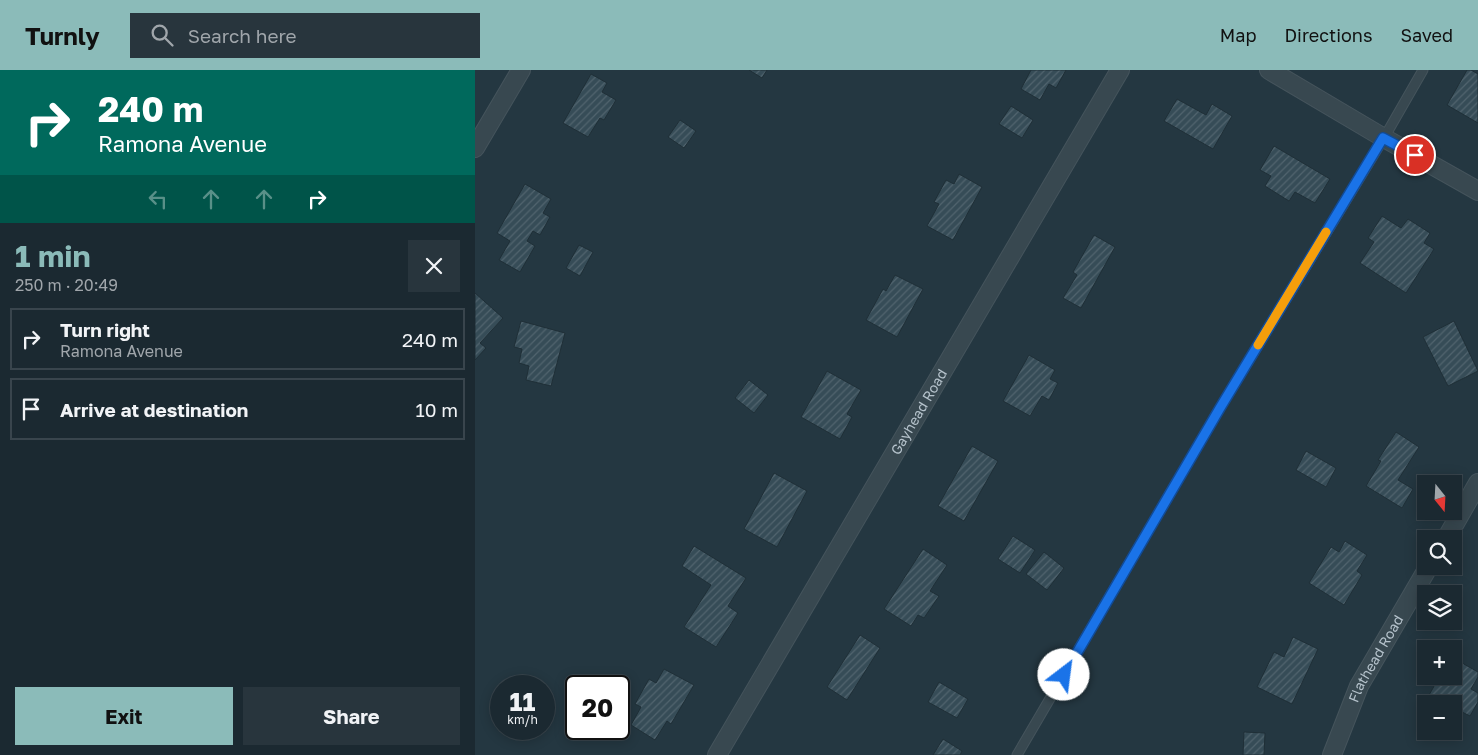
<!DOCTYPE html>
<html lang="en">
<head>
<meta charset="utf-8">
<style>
  :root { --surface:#1b2931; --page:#28353d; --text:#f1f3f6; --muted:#a0a6ab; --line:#39454d; --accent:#8bbbb9 }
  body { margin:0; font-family:"Golos Text",sans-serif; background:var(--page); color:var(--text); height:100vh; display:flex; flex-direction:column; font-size:19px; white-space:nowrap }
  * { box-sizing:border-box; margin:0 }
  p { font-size:16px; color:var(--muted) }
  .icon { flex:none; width:28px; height:28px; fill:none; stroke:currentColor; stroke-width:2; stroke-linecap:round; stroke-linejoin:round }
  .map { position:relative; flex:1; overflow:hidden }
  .drawer { display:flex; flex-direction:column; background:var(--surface); width:475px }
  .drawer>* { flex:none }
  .hud { background:#00695c; color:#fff; overflow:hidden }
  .needle { width:32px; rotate:162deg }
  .fabs { position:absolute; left:942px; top:405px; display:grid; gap:10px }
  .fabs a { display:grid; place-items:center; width:45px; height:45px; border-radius:0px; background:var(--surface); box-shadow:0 2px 12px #0003,0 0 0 1px var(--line); font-size:25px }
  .speed { position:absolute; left:15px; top:605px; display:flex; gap:10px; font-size:25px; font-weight:700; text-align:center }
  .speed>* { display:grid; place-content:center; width:65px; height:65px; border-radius:50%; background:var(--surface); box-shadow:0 2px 12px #0003,0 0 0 1px var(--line); line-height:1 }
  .speed small { font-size:12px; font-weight:400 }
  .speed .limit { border:2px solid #111; border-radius:8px; background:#fff; color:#111 }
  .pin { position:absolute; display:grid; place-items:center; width:42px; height:42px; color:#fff; margin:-21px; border:2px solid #fff; border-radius:50%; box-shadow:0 1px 5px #0007 }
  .me { position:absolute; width:55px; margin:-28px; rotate:30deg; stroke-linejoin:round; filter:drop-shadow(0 0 4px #0008) }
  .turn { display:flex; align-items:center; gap:18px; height:105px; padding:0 15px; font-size:22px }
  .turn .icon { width:65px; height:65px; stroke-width:2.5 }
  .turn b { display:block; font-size:35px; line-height:42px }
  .lanes { display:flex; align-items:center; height:48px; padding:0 15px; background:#0003; justify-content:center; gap:25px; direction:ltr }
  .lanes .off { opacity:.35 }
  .round { display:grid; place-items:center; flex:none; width:52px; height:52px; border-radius:0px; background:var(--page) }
  .headline { display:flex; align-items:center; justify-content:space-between; height:85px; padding:0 15px }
  h1 { font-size:30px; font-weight:700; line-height:38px; color:var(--accent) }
  .button { display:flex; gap:10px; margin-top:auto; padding:10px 15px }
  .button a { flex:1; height:58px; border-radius:0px; background:var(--accent); color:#111; font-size:20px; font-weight:700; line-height:58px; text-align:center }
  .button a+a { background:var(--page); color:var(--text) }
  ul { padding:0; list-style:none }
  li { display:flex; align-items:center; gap:15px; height:62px; margin:0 10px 8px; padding:0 5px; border:2px solid var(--line); border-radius:0px }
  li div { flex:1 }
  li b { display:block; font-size:19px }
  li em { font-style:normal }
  header { display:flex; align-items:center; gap:30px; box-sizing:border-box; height:70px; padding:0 25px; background:var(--accent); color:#111 }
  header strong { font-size:24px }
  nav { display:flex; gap:28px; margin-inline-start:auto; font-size:18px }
  .search { width:350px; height:45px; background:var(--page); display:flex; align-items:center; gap:12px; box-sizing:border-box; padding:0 18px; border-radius:0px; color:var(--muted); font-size:19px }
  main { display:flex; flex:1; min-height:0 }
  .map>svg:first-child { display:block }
  .building { fill:url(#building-hatch); stroke:#1f2f37 }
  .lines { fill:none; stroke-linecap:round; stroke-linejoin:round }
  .service-casing { stroke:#45545c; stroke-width:11 }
  .minor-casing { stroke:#45545c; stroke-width:20 }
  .service { stroke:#384850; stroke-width:9 }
  .minor { stroke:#384850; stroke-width:18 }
  .route-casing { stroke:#114b97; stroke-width:12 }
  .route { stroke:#1a73e8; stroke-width:9 }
  .slow { stroke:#f59e0b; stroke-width:9 }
  .labels { text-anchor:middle; stroke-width:5; stroke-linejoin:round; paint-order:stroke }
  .street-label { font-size:14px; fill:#b5c2cb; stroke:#1d2d35 }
</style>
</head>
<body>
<header>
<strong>Turnly</strong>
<div class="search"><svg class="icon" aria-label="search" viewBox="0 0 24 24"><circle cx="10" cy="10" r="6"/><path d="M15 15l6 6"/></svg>Search here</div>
<nav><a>Map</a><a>Directions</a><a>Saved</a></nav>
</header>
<main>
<section class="drawer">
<div class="hud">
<div class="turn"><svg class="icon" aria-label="right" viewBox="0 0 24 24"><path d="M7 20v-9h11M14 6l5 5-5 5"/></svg><div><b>240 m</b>Ramona Avenue</div></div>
<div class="lanes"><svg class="icon off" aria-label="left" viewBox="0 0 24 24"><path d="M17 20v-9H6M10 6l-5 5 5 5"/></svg><svg class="icon off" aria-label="ahead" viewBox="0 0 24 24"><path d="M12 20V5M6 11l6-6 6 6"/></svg><svg class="icon off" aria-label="ahead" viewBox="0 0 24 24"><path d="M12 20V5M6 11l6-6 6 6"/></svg><svg class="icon" aria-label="right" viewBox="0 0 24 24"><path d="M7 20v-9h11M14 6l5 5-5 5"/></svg></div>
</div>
<div class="headline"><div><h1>1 min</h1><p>250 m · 20:49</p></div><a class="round"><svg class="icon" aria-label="close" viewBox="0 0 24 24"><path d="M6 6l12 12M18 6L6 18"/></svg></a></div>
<ul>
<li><svg class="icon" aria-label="right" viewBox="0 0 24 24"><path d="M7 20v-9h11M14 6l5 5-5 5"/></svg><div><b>Turn right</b><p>Ramona Avenue</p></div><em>240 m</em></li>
<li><svg class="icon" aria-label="arrive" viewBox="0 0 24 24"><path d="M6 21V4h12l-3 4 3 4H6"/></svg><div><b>Arrive at destination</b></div><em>10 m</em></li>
</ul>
<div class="button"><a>Exit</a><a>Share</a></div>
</section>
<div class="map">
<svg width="1003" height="685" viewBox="0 0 1003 685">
  <defs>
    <pattern id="building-hatch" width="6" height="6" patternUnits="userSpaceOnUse" patternTransform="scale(1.25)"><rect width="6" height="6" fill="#364c57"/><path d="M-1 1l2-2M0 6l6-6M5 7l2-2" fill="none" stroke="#51646e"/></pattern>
  </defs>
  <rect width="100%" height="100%" fill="#243741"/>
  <g class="building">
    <path d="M 274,0 L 292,0 L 287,8 Z"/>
    <path d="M 556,0 L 591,0 L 581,18 L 574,14 L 565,30 L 546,19 Z"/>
    <path d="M 992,0 L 996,0 L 1003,4 L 1003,53 L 972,35 Z"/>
    <path d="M 116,4 L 132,13 L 127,22 L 141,30 L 129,50 L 125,48 L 113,67 L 88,53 Z"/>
    <path d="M 702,29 L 731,45 L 737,34 L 757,46 L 738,79 L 689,51 Z"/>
    <path d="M 536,36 L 558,50 L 547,68 L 524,54 Z"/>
    <path d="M 205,50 L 221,61 L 209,78 L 193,67 Z"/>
    <path d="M 799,76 L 855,109 L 840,133 L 820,122 L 814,131 L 790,116 L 796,106 L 785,100 Z"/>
    <path d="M 484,104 L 507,117 L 478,170 L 452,156 L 464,134 L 459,132 L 471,110 L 479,114 Z"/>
    <path d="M 50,114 L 76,129 L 68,143 L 75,147 L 65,165 L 58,161 L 52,171 L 60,176 L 45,202 L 24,190 L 35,171 L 22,163 Z"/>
    <path d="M 907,146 L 926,158 L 933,149 L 955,163 L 949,173 L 959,179 L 931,223 L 885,193 L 899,172 L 893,168 Z"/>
    <path d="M 619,165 L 640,177 L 606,238 L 588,228 L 602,205 L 598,202 Z"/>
    <path d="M 104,175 L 118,182 L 105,206 L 91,198 Z"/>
    <path d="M 420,205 L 448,219 L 422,267 L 391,250 L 408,219 L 411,221 Z"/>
    <path d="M 0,223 L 28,248 L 5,273 L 11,278 L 0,290 Z"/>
    <path d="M 46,251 L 90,263 L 76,316 L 51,310 L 54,296 L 44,293 L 47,279 L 39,277 Z"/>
    <path d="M 979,251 L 1003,301 L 973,316 L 948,267 Z"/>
    <path d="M 554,285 L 580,300 L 575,309 L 583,313 L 574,330 L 567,326 L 555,346 L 528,331 Z"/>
    <path d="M 352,301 L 386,320 L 372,344 L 377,347 L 365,369 L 326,347 Z"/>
    <path d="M 274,310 L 293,325 L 279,343 L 260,328 Z"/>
    <path d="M 921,362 L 944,377 L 923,410 L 938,419 L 927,438 L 891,416 L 906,391 L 903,390 Z"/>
    <path d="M 497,376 L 523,391 L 489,451 L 463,436 Z"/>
    <path d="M 831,381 L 861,398 L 851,417 L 821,400 Z"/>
    <path d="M 299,403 L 332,421 L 302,477 L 269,459 Z"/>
    <path d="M 538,466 L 560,480 L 545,503 L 523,489 Z"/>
    <path d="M 870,471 L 892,485 L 882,501 L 887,505 L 869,535 L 834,513 L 856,477 L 864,482 Z"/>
    <path d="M 219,476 L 271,508 L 253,536 L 263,543 L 241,577 L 209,557 L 236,515 L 207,496 Z"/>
    <path d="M 448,479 L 472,495 L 455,521 L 464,526 L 449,548 L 443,545 L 436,556 L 409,539 Z"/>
    <path d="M 569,482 L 589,498 L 572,520 L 551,504 Z"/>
    <path d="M 385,565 L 405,578 L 372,630 L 352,617 Z"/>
    <path d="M 818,567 L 843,579 L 817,634 L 782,617 L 799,582 L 809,587 Z"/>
    <path d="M 980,589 L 1003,602 L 1003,607 L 996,619 L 1003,623 L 1003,632 L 995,646 L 987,642 L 979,656 L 979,634 L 951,634 L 951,648 L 943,644 L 965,606 L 979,606 L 979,592 Z"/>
    <path d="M 189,599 L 219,615 L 196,654 L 192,651 L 180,670 L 156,655 L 166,637 L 160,634 L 174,609 L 181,613 Z"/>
    <path d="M 464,612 L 493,629 L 482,648 L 453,632 Z"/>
    <path d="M 769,662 L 790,663 L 789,685 L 768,685 Z"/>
    <path d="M 468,669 L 487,681 L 485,685 L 458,685 Z"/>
  </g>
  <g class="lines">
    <defs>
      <path id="service" d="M 542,685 L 745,338 L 909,68 L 948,0"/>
      <g id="minor">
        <path d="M 794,0 L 909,68 L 1003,121"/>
        <path d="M 0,78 L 46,0"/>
        <path d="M 971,469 L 1003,413"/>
        <path id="s1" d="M 242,685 L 645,0"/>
        <path id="s2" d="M 857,685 L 884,616 L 954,496"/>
      </g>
    </defs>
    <use href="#service" class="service-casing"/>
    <use href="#minor" class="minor-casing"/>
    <use href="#service" class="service"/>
    <use href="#minor" class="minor"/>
  </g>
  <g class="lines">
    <defs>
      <path id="route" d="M 589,605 L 745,338 L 908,68 L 940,85"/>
    </defs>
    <use href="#route" class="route-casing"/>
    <use href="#route" class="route"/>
    <path class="slow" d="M 783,275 L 851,162"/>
  </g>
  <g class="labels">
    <g class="street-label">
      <text dy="5" stroke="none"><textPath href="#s1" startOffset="398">Gayhead Road</textPath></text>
      <text dy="5" stroke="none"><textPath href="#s2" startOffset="106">Flathead Road</textPath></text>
    </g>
  </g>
</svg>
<div class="fabs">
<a><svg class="needle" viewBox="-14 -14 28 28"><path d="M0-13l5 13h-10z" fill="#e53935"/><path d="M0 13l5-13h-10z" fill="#a0a6ab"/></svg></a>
<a><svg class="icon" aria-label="search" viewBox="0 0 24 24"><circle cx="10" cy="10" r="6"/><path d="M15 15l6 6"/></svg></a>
<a><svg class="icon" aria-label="layers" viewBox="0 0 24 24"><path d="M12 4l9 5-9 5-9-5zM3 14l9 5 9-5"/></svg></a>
<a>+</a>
<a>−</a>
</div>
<div class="speed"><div>11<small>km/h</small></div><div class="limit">20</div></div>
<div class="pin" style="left:940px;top:85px;background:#d93025"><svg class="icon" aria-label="arrive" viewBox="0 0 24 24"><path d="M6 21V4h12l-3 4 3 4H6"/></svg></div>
<svg class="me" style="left:589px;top:605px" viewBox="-20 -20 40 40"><circle r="19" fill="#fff"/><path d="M0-13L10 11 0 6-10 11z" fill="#1a73e8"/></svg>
</div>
</main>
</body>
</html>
